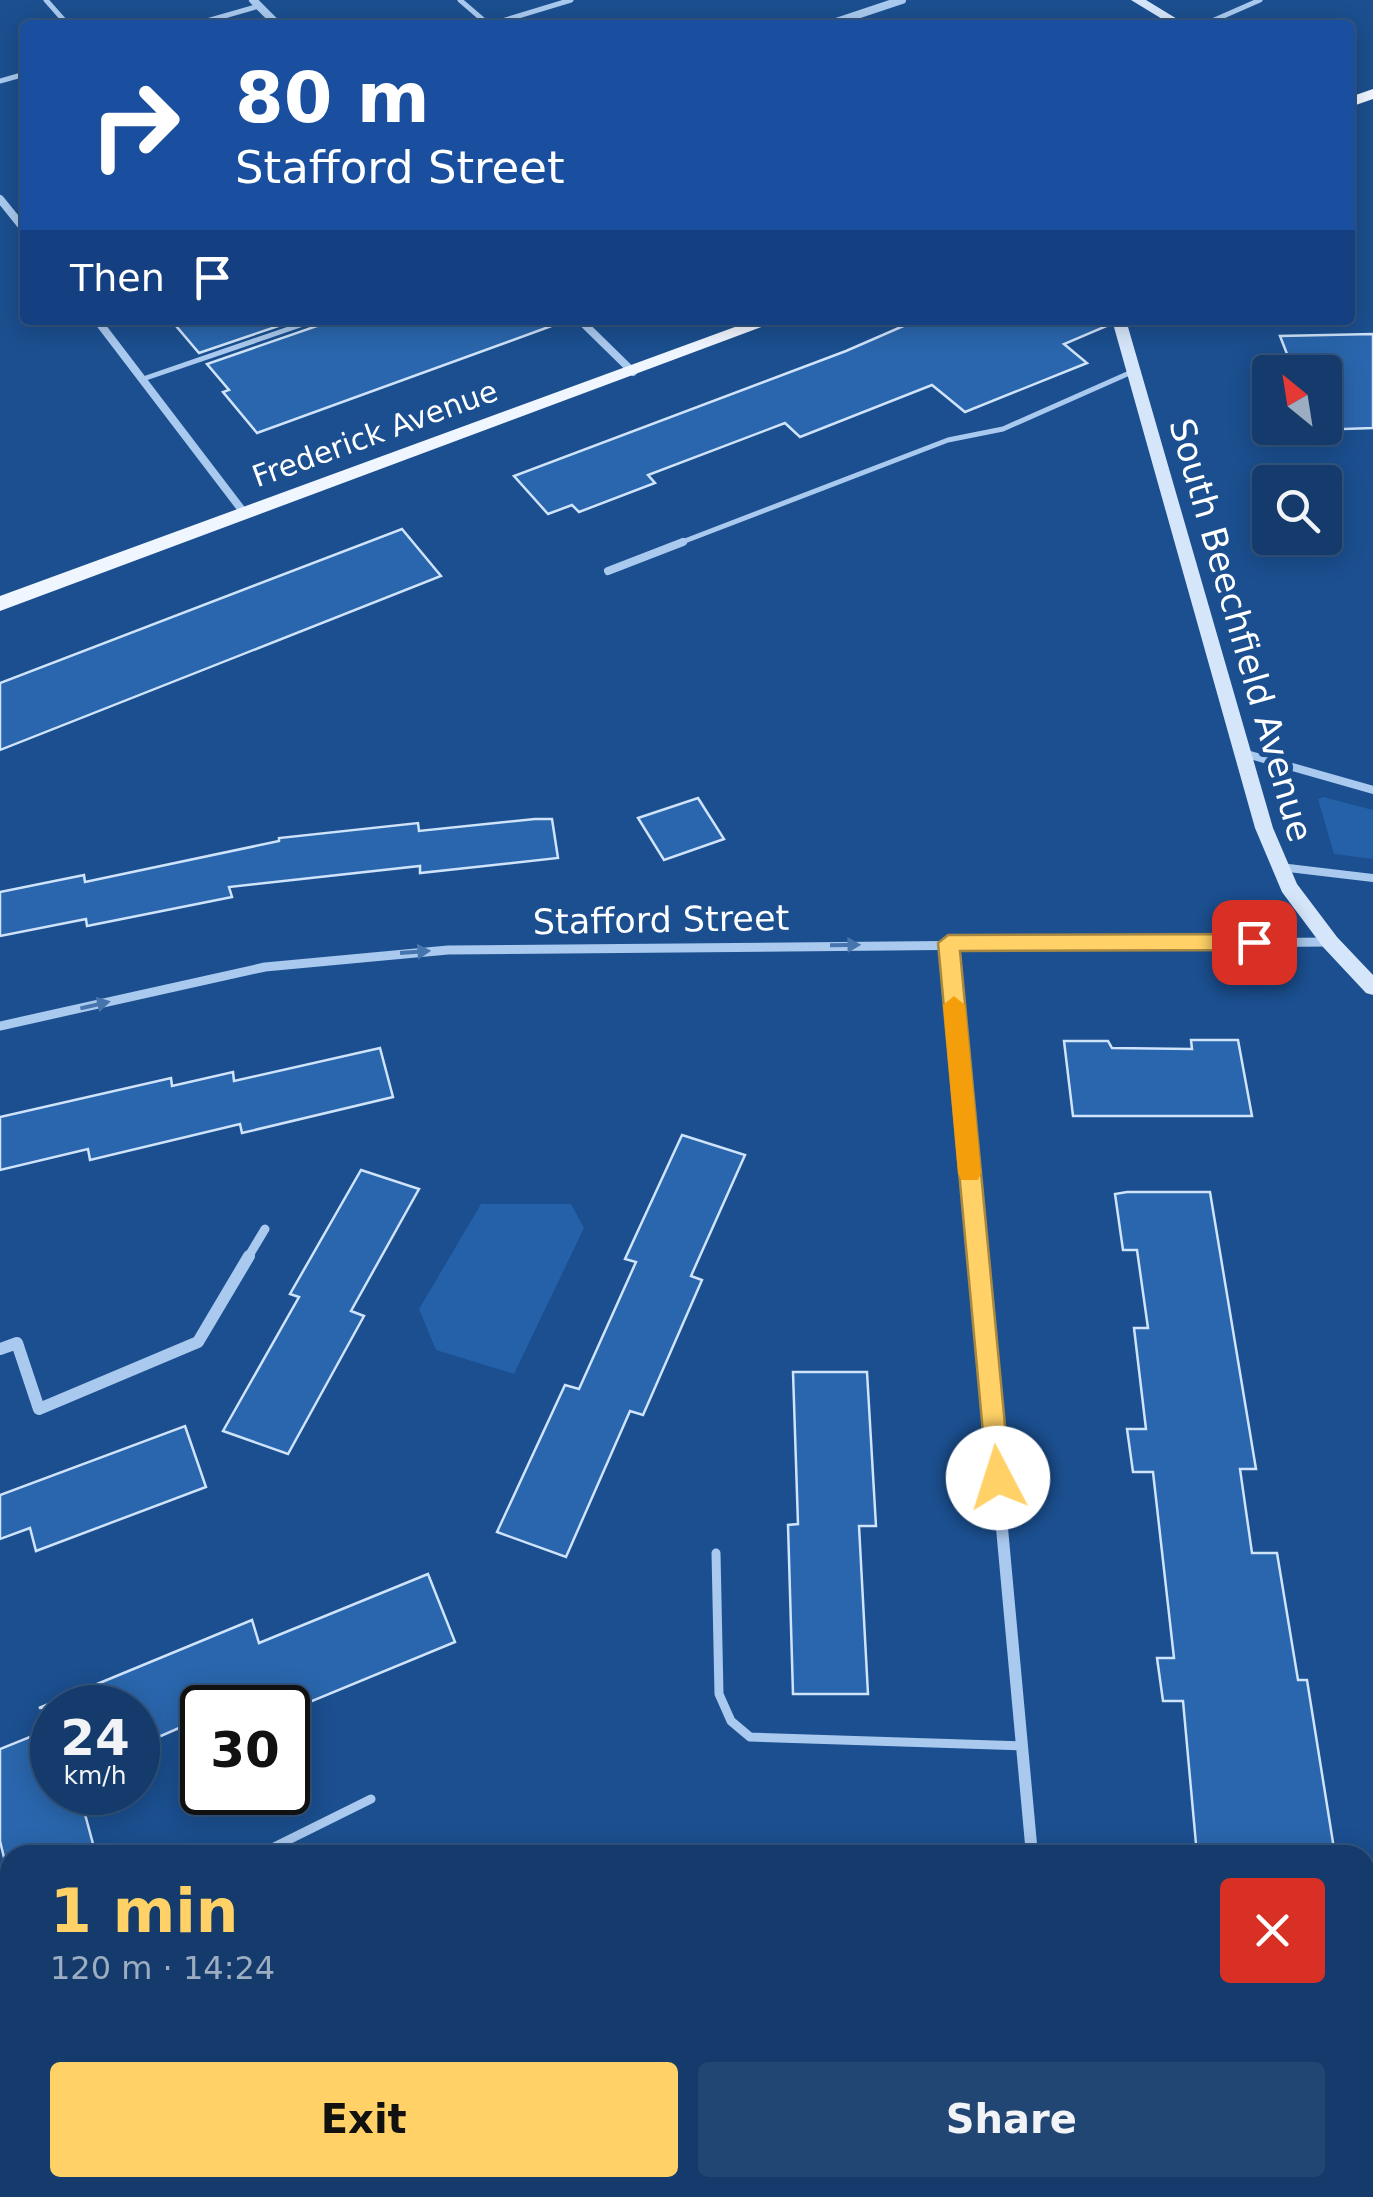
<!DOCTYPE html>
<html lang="en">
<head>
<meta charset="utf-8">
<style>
  :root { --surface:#143b6b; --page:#214673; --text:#f1f3f6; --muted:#9dadc1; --line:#33557e; --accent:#ffd166 }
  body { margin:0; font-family:"DejaVu Sans",sans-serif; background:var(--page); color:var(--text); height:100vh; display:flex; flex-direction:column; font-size:38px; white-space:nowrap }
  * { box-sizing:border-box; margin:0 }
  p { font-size:32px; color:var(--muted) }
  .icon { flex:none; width:55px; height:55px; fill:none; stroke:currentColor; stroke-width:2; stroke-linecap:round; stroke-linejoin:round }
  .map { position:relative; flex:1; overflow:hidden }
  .details { position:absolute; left:0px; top:1845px; width:1375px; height:352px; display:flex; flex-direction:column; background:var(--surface); border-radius:30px 30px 0 0; box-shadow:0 5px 25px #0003,0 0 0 2px var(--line) }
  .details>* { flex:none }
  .banner { position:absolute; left:20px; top:20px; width:1335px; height:305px; border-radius:10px; box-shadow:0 5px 25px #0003,0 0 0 2px var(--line); background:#1a4fa0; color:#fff; overflow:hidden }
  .needle { width:65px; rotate:330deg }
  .buttons { position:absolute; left:1252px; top:355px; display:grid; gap:20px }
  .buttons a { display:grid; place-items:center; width:90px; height:90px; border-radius:10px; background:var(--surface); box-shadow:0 5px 25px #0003,0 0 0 2px var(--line); font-size:50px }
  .speed { position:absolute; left:30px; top:1685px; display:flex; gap:20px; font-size:50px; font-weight:700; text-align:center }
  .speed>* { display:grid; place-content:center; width:130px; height:130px; border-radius:50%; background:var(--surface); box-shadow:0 5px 25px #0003,0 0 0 2px var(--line); line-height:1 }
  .speed small { font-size:25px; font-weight:400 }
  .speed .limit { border:5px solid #111; border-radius:15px; background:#fff; color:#111 }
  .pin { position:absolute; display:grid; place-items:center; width:85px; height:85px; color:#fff; margin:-42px; border-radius:20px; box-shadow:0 5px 15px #0006 }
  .me { position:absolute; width:110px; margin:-55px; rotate:355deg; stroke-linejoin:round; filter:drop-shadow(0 0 8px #0008) }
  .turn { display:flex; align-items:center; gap:35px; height:210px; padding:0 50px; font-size:45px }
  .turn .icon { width:130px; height:130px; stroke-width:2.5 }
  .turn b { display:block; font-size:70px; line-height:85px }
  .then { display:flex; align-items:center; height:95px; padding:0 50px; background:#0003; gap:20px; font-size:38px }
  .round { display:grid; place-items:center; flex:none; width:105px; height:105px; border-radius:10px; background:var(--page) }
  .head { display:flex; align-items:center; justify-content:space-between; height:170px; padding:0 50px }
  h1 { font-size:60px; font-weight:700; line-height:75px; color:var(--accent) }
  .button { display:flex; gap:20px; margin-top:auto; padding:20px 50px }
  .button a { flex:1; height:115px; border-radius:10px; background:var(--accent); color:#111; font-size:40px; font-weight:700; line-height:115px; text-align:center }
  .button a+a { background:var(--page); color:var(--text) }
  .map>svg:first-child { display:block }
  .green { fill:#2461a8 }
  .building { fill:#2a66ad; stroke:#cfe3fa; stroke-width:2.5 }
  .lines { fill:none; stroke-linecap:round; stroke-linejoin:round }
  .lane-far2 { stroke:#a9c9ee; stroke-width:5 }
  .lane-far1 { stroke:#a9c9ee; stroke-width:8 }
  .lane { stroke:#a9c9ee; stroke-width:9 }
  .street-far2 { stroke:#a9c9ee; stroke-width:8 }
  .street-far1 { stroke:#a9c9ee; stroke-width:9 }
  .street { stroke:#a9c9ee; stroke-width:12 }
  .secondary { fill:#d6e6fa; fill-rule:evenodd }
  .primary { fill:#f0f6ff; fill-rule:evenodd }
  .oneway { fill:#4674ac }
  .route { fill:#ffd166; stroke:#a68842; stroke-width:2.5 }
  .slow { fill:#f59e0b }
  .labels { text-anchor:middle; stroke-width:10; stroke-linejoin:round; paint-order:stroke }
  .far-street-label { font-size:30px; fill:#fff; stroke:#1b4f8f }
  .street-label { font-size:35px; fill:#fff; stroke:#1b4f8f }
</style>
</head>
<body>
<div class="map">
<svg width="1373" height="2197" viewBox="0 0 1373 2197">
  <rect width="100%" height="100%" fill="#1b4f8f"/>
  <g class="green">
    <path d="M 1323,797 L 1373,810 L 1373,859 L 1334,854 L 1318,799 Z"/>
    <path d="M 481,1204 L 571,1204 L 584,1228 L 514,1374 L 436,1350 L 419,1309 Z"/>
  </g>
  <g class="building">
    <path d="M 171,320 L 296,320 L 199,353 Z"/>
    <path d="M 321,320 L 556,320 L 557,324 L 257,433 L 223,392 L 229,390 L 207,364 L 317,326 Z"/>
    <path d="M 917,320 L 1109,320 L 1109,325 L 1064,344 L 1087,363 L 965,412 L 932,385 L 800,437 L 785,423 L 648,475 L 655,483 L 579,512 L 572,505 L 548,514 L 514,476 L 846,351 Z"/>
    <path d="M 1373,334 L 1373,428 L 1315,430 L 1325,428 L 1325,372 L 1294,372 L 1280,336 Z"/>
    <path d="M 402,529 L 441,576 L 0,750 L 0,683 Z"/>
    <path d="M 698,798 L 724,839 L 664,860 L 638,818 Z"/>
    <path d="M 535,819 L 552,819 L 558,858 L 420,873 L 420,866 L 229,887 L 232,897 L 87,926 L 86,919 L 0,936 L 0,892 L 84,875 L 85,882 L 279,841 L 279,838 L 418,823 L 419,831 Z"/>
    <path d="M 1191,1040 L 1238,1040 L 1252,1116 L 1073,1116 L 1064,1041 L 1108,1041 L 1112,1048 L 1192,1049 Z"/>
    <path d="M 380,1048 L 393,1097 L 242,1133 L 240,1124 L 90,1160 L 88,1149 L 0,1170 L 0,1117 L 171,1078 L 172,1086 L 233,1072 L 234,1081 Z"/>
    <path d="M 682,1135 L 745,1155 L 691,1276 L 702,1280 L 643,1415 L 630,1411 L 566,1557 L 497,1532 L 565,1385 L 579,1389 L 636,1262 L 625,1259 Z"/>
    <path d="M 361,1170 L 419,1189 L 351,1311 L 364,1316 L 288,1454 L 223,1431 L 299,1297 L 290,1294 Z"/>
    <path d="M 1127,1192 L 1210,1192 L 1256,1469 L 1240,1469 L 1252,1553 L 1277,1553 L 1298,1680 L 1307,1680 L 1335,1855 L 1197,1855 L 1183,1701 L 1163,1701 L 1157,1658 L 1174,1658 L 1153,1472 L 1133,1472 L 1127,1429 L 1146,1429 L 1134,1328 L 1148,1328 L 1137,1250 L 1123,1250 L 1115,1194 Z"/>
    <path d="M 793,1372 L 867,1372 L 876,1526 L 859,1526 L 868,1694 L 793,1694 L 788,1525 L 798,1524 Z"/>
    <path d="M 185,1426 L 206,1487 L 36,1551 L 30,1528 L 0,1539 L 0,1495 Z"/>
    <path d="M 428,1574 L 455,1642 L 288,1711 L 288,1708 L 278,1708 L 272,1689 L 229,1708 L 202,1708 L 202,1718 L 138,1746 L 138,1708 L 39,1708 L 252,1620 L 259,1643 Z"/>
    <path d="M 52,1728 L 52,1792 L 79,1792 L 96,1855 L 10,1855 L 7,1870 L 0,1841 L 0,1749 Z"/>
  </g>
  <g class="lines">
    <g class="lane-far2">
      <path d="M 46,0 L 68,25"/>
      <path d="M 460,0 L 489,25 L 571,0"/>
      <path d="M 193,25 L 259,6"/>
      <path d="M 1203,25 L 1260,0"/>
      <path d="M 0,81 L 25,74"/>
      <path d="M 143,379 L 315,320"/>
      <path d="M 677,544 L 948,440 L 1003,429 L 1134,371"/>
    </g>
    <g class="lane-far1">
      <path d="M 608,571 L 683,542"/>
      <path d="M 1243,753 L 1373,790"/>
      <path d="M 1280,867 L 1373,878"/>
    </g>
    <g class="lane">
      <path d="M 716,1553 L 719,1694 L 731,1721 L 750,1737 L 1022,1746"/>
      <path d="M 258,1855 L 371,1799"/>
      <path d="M 0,1983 L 10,1978"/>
    </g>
    <g class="street-far2">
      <path d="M 253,0 L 278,25"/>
      <path d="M 827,25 L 902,0"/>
      <path d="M 0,199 L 25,230"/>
      <path d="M 97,320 L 245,514"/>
      <path d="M 580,320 L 633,372"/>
    </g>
    <g class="street-far1">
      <path d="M 948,943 L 977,1259"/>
      <path d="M 0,1026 L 265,967 L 448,950 L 1330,942"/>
      <path d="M 247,1259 L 265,1229"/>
    </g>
    <g class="street">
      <path d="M 977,1256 L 1032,1855"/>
      <path d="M 0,1349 L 17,1343 L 39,1409 L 198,1342 L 249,1256"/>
      <path d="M 1062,2188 L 1063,2197"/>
      <path d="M 635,2197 L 669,2188"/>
    </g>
    <g class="secondary">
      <path d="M 1131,0 L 1146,0 L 1187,25 L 1172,25 Z"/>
      <path d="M 1112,320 L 1126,320 L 1273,828 L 1297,884 L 1337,937 L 1373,975 L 1373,995 L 1366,993 L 1323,947 L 1282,892 L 1255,828 Z"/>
    </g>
    <g class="primary">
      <path d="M 1373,89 L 1373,99 L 1350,107 L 1350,97 Z"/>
      <path d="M 754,320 L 780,320 L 0,611 L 0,596 Z"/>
    </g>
  </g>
  <defs><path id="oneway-solid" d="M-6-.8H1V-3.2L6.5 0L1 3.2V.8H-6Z" transform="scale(2.5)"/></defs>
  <g class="oneway">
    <use href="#oneway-solid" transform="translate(845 945) rotate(-1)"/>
    <use href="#oneway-solid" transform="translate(415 952) rotate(-4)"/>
    <use href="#oneway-solid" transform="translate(95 1005) rotate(-13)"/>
  </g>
  <path class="route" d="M 1254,934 L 1264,942 L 1254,950 L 960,951 L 1010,1478 L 1007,1487 L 998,1490 L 988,1487 L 938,943 L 948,935 Z"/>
  <path class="slow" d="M 954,996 L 965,1005 L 981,1173 L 978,1180 L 961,1180 L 958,1173 L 943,1005 Z"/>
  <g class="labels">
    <g class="far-street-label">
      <text transform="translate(375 434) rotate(-20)" y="10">Frederick Avenue</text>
    </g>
    <g class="street-label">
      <text transform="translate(1241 630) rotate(74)" y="12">South Beechfield Avenue</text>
      <text transform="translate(661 920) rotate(-1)" y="12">Stafford Street</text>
    </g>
  </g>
</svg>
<div class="buttons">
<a><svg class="needle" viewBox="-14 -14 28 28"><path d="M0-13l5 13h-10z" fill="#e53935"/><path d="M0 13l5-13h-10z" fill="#9dadc1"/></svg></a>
<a><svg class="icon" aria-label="search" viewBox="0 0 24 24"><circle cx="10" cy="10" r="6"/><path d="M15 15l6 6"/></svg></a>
</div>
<div class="speed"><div>24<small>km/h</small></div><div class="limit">30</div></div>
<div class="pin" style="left:1254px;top:942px;background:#d93025"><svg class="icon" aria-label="arrive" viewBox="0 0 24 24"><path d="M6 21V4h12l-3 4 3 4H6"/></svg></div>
<svg class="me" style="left:998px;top:1478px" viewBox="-20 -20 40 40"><circle r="19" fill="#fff"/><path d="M0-13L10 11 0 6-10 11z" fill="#ffd166"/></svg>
<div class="banner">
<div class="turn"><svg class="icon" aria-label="right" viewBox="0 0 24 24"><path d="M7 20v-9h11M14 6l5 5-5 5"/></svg><div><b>80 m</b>Stafford Street</div></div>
<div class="then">Then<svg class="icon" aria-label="arrive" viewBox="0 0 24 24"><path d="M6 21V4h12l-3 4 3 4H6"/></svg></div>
</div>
<section class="details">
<div class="head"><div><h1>1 min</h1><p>120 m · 14:24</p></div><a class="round" style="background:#d93025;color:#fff"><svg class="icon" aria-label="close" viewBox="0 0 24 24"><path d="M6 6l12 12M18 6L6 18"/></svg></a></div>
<div class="button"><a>Exit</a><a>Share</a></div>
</section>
</div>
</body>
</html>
